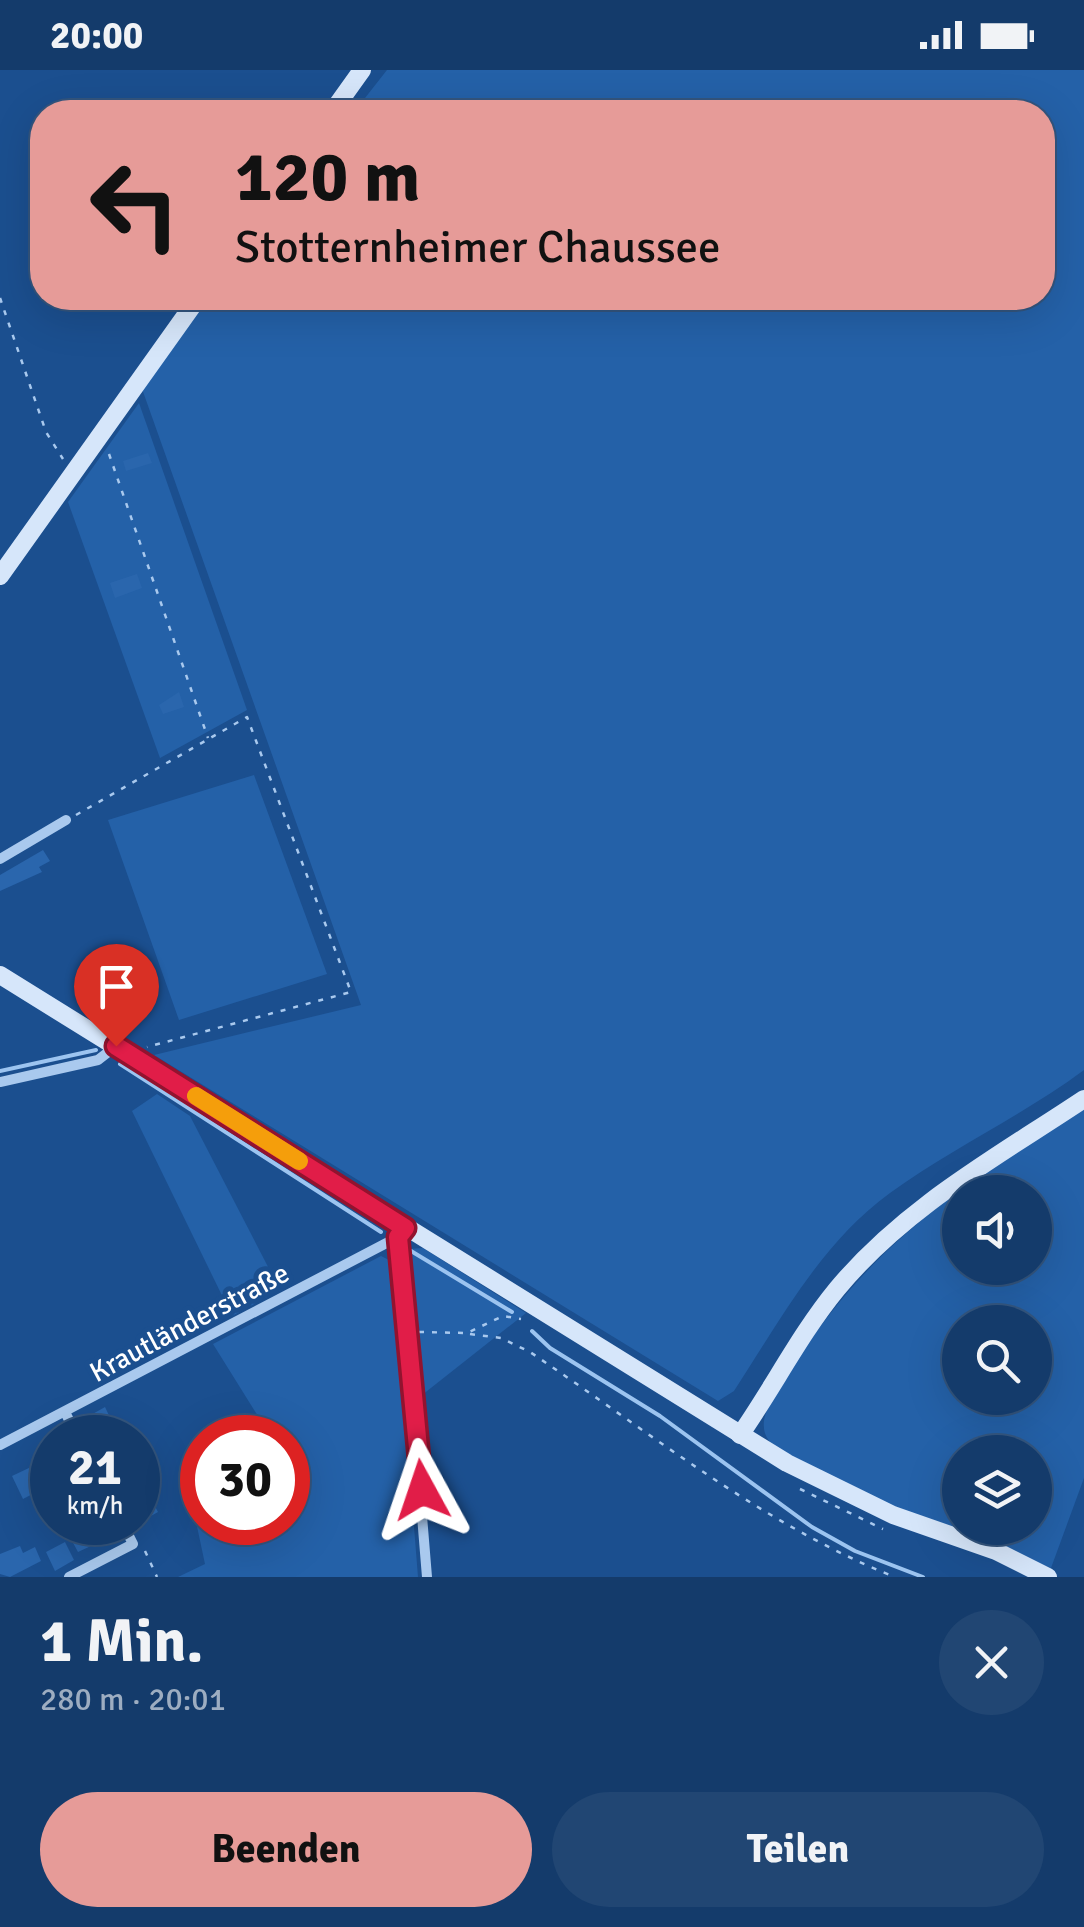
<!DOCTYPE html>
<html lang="de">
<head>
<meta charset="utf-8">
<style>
  :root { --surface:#143b6b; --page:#214673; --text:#f1f3f6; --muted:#9dadc1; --line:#33557e; --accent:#e69b98 }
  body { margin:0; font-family:Signika,sans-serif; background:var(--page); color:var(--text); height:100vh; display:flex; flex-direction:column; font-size:38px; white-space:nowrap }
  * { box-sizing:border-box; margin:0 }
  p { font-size:32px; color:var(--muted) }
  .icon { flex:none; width:55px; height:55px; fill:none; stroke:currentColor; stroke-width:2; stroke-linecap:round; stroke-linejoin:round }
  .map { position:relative; height:1507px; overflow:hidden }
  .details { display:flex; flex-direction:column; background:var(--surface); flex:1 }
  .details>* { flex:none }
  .guide { position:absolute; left:30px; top:30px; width:1025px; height:210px; border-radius:40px; box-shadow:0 10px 40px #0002,0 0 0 2px var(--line); background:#e69b98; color:#111; overflow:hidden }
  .tools { position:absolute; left:942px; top:1105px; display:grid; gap:20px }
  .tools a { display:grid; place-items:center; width:110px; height:110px; border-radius:50%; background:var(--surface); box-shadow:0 10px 40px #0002,0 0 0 2px var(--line); font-size:50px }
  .speed { position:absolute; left:30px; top:1345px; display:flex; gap:20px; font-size:50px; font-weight:700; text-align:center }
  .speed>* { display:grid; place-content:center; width:130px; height:130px; border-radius:50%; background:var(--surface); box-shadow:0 10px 40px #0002,0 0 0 2px var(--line); line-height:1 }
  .speed small { font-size:25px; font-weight:400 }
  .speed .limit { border:15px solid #d22; background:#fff; color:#111 }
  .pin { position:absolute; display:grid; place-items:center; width:85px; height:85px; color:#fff; margin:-102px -42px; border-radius:50% 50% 50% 0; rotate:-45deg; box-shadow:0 0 10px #0007 }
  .pin .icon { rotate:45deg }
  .me { position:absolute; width:110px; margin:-55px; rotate:355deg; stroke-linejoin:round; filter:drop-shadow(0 0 8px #0008) }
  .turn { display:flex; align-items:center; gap:35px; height:210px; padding:0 40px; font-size:45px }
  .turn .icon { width:130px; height:130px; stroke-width:2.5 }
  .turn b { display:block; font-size:70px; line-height:85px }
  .round { display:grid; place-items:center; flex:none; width:105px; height:105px; border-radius:52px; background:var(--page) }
  .head { display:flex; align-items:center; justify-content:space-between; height:170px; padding:0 40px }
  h1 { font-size:60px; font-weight:800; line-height:75px }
  .cta { display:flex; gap:20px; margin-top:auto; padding:20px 40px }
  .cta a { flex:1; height:115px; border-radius:60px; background:var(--accent); color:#111; font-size:40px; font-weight:800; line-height:115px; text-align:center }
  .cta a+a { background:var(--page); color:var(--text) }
  .status { display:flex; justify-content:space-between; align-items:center; height:70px; padding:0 50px; background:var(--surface); direction:ltr }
  .status svg { height:28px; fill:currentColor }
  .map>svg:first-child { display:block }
  .green { fill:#2461a8; fill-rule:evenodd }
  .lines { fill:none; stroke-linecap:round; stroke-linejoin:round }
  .stream { stroke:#9cc4f0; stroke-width:4 }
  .building { fill:#2a66ad }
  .path { stroke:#a9c9ee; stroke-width:2.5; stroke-dasharray:5 8; stroke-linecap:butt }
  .street { stroke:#a9c9ee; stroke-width:10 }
  .secondary { stroke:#d6e6fa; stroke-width:18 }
  .route-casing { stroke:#92132f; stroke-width:25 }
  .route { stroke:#e11d48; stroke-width:18 }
  .slow { stroke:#f59e0b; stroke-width:18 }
  .labels { text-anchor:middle; stroke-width:10; stroke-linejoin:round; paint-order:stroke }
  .street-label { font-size:28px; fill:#fff; stroke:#1b4f8f }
</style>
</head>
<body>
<div class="status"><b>20:00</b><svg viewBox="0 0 49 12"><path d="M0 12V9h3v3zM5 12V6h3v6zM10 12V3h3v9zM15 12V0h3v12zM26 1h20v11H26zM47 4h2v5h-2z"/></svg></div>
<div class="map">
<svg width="1084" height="1507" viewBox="0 0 1084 1507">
  <rect width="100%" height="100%" fill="#1b4f8f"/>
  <g class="green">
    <path d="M 387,0 L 1084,0 L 1084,1000 C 1022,1046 952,1078 890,1123 C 821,1173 779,1252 734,1321 L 718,1331 L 154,985 L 361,935 L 141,316 L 210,228 L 1042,228 L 1042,42 L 354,42 Z"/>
    <path d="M 139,333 L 247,640 L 160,688 L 68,432 Z"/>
    <path d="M 254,705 L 327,904 L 179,950 L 108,750 Z"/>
    <path d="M 157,1024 L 190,1046 L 280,1220 L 232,1246 L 132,1041 Z"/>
    <path d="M 1084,1037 L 1084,1408 L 1051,1498 C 966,1466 878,1439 800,1391 C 791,1386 775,1379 769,1371 C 754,1351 775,1326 785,1309 C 865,1177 958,1118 1084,1037 ZM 960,1122 L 1035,1122 L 1035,1198 L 960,1198 ZM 960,1252 L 1035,1252 L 1035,1328 L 960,1328 ZM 960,1382 L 1035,1382 L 1035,1458 L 960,1458 Z"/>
    <path d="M 423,1178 L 526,1243 L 422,1325 L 408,1179 Z"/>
    <path d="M 381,1186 L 393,1192 L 418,1507 L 178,1507 L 205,1494 L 195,1447 L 202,1441 L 202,1452 L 288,1452 L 288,1368 L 271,1367 L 213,1274 Z"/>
  </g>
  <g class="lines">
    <g class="stream">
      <path d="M 120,994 L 381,1162"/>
      <path d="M 0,1001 L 96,980"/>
      <path d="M 411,1181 L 512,1242"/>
      <path d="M 532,1261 L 550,1278 L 660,1346 L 812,1457 L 855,1481 L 923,1507"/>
    </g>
  </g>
  <g class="building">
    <path d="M 148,383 L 152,393 L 126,401 L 123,391 Z"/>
    <path d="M 137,504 L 142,518 L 115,528 L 110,513 Z"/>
    <path d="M 179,622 L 184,637 L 163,644 L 159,635 Z"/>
    <path d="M 43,780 L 50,791 L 39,797 L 42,802 L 0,821 L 0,805 Z"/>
    <path d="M 105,1337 L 113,1354 L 97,1362 L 89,1346 Z"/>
    <path d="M 48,1387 L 52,1393 L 52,1414 L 47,1417 L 35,1393 Z"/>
    <path d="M 31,1397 L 42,1419 L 23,1429 L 12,1406 Z"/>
    <path d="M 138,1405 L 158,1442 L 142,1451 L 138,1442 Z"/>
    <path d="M 98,1452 L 106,1469 L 78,1482 L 71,1469 L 81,1464 L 79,1460 Z"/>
    <path d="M 65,1472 L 74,1490 L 55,1501 L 46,1482 Z"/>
    <path d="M 20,1476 L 23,1483 L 35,1477 L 41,1491 L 10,1507 L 0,1504 L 0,1484 Z"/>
  </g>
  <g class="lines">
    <g class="path">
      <path d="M 0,228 L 46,362 L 63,389"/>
      <path d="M 109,384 L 208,668"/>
      <path d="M 76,745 L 247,647 L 351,922 L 147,977"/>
      <path d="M 419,1262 L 467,1263 L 503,1246 L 521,1249"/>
      <path d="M 470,1264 L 501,1268 L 530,1282 C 648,1361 763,1455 895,1507"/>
      <path d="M 800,1419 L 883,1459"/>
      <path d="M 145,1481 L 157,1507"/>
    </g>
    <g class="street">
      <path d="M 0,789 L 66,750"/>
      <path d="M 0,1012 L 98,990 L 116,976"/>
      <path d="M 399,1165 L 427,1507"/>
      <path d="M 65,1342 L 78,1368"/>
      <path d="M 0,1375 L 398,1167"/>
      <path d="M 69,1507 L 133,1474 L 122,1452"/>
    </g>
    <g class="secondary">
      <path d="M 332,42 L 362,0"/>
      <path d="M 0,506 L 198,228"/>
      <path d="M 0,905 L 787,1393 L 893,1445 L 996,1481 L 1048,1507"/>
      <path d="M 740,1365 C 773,1318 800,1264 837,1219 C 905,1137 997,1087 1084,1029"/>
    </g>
  </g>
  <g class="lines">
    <defs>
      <path id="route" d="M 116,976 L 405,1158 L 398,1167 L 422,1420"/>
    </defs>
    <use href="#route" class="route-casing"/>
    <use href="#route" class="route"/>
    <path class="slow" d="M 196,1026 L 299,1091"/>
  </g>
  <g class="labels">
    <g class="street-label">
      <text transform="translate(189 1252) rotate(-28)" y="10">Krautländerstraße</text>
    </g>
  </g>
</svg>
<div class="tools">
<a><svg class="icon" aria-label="sound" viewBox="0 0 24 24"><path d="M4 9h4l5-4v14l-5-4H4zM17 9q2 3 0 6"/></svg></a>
<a><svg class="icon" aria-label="search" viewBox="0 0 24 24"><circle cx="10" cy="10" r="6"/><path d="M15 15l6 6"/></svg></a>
<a><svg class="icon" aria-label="layers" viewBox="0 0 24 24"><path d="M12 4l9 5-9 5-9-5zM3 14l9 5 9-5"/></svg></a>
</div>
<div class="speed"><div>21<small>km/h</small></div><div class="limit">30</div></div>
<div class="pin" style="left:116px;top:976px;background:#d93025"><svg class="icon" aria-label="arrive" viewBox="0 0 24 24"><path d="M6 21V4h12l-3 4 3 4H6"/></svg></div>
<svg class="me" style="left:422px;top:1420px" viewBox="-20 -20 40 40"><path d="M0-17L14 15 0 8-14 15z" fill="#e11d48" stroke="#fff" stroke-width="4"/></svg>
<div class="guide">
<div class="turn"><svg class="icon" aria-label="left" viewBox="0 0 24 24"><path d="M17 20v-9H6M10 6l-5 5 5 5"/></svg><div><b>120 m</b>Stotternheimer Chaussee</div></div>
</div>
</div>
<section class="details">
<div class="head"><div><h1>1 Min.</h1><p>280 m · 20:01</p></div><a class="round"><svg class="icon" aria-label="close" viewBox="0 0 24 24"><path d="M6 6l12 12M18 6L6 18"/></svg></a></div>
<div class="cta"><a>Beenden</a><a>Teilen</a></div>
</section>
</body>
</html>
